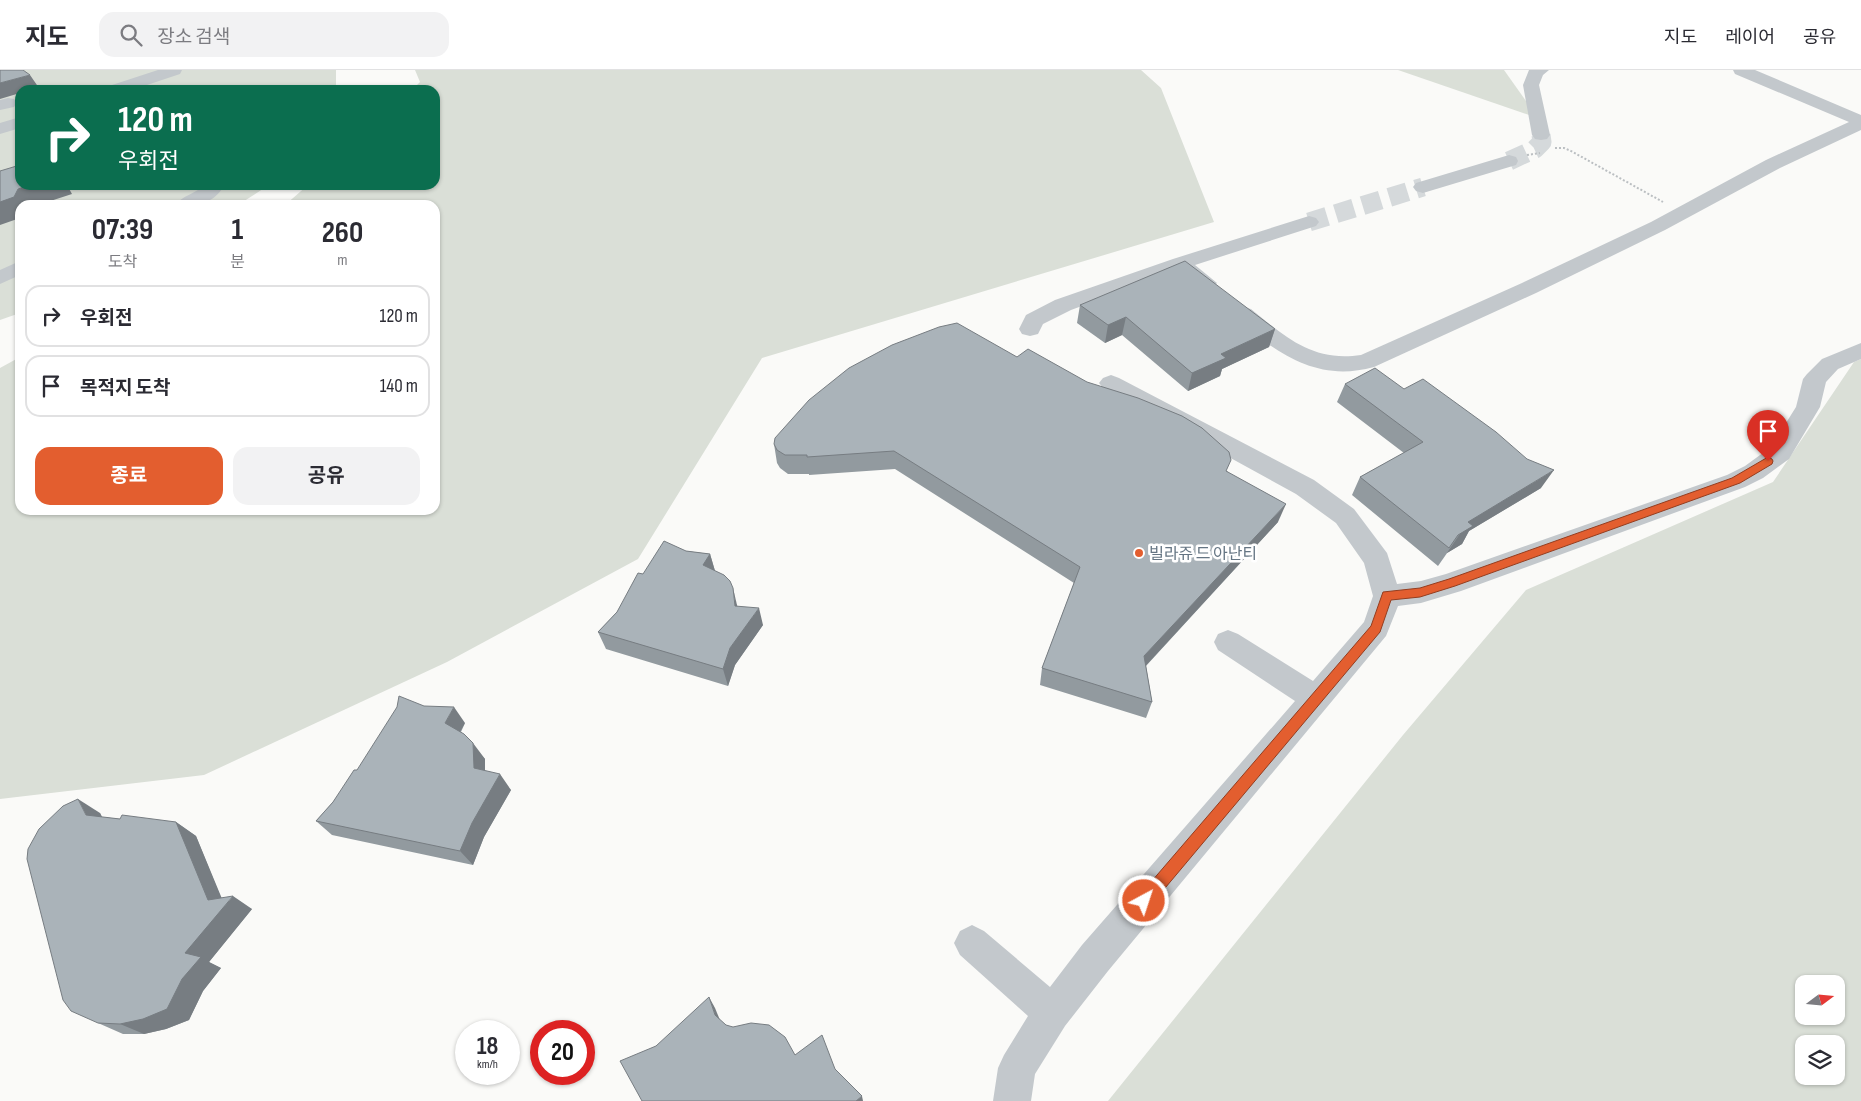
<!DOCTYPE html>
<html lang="ko">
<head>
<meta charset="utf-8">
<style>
  :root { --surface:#fff; --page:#f2f2f3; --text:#2b2b33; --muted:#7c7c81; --line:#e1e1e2; --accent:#e35e2f }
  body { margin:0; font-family:"Sofia Sans Condensed","Noto Sans KR",sans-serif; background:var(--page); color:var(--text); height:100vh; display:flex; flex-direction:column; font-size:19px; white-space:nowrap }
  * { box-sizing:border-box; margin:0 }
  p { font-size:16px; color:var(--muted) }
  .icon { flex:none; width:28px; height:28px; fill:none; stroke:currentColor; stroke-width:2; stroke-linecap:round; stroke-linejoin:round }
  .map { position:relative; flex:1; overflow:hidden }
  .details { position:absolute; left:15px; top:130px; width:425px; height:315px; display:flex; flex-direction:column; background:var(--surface); border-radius:15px; box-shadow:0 1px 4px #0004 }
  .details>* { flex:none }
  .banner { position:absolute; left:15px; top:15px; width:425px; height:105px; border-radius:15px; box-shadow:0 1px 4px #0004; background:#0b6e4f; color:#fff; overflow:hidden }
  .needle { width:32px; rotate:74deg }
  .fabs { position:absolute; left:1795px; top:905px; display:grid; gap:10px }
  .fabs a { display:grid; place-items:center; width:50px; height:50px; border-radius:10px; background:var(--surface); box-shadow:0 1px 4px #0004; font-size:25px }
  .speed { position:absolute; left:455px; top:950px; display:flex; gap:10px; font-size:25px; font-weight:700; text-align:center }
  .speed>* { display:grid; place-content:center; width:65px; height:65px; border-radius:50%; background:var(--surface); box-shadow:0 1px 4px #0004; line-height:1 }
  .speed small { font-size:12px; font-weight:400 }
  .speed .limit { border:8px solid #d22; background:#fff; color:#111 }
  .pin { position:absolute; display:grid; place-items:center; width:42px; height:42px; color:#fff; margin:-51px -21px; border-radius:50% 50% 50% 0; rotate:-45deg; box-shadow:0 0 5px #0007 }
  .pin .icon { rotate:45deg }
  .me { position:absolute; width:55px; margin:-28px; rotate:40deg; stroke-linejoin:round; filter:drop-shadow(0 0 4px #0008) }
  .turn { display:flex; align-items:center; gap:18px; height:105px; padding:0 20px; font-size:22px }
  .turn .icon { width:65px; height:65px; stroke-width:2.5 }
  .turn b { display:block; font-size:35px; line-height:42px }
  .eta { display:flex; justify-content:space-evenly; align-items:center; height:85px; text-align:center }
  .eta b { font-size:30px; font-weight:700; line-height:35px }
  .action { display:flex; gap:10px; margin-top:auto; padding:10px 20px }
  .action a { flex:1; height:58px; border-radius:15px; background:var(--accent); color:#fff; font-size:20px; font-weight:700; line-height:58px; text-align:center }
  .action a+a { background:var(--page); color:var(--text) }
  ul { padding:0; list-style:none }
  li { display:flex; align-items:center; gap:15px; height:62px; margin:0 10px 8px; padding:0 10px; border:2px solid var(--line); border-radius:15px }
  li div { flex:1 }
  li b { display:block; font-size:19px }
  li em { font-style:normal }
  header { display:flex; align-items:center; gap:30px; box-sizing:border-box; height:70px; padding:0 25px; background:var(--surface); border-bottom:1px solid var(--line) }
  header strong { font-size:24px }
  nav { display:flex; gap:28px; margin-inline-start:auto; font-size:18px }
  .search { width:350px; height:45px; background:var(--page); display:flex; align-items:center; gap:12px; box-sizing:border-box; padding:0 18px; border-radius:15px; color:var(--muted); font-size:19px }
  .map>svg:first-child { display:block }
  .green { fill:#dadfd7; fill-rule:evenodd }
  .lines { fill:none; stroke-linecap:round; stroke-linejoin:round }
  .minor-tunnel { stroke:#d5d9db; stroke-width:19; stroke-dasharray:19 9; stroke-linecap:butt }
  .path { stroke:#bbbfc2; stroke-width:2; stroke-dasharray:2 2; stroke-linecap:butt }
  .minor { fill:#c3c8cc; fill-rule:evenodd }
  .wall { fill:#929a9f }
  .shaded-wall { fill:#777d82 }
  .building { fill:#aab3b9; stroke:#777d82 }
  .route { fill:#e35e2f; stroke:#943d1f }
  .poi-dot { fill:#e35e2f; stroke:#fff; stroke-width:2 }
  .labels { text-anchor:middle; stroke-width:5; stroke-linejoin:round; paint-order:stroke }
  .poi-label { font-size:16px; fill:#657583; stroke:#fff; text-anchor:start }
</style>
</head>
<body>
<header>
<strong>지도</strong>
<div class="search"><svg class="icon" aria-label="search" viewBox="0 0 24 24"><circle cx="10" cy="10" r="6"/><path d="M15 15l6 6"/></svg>장소 검색</div>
<nav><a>지도</a><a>레이어</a><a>공유</a></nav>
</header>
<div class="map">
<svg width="1861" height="1031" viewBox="0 0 1861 1031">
  <rect width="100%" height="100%" fill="#fafaf8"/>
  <g class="green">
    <path d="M 0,0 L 336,0 L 336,20 L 20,20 L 20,115 L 269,115 L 238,135 L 20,135 L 20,243 L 0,250 Z"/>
    <path d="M 415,0 L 1141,0 L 1161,18 L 1214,152 L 762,288 L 638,489 L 447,592 L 204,705 L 0,729 L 0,298 L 20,287 L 20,440 L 435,440 L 435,135 L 285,135 L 308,115 L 435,115 L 435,20 L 412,20 L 420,12 Z"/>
    <path d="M 1398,0 L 1504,0 L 1538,48 Z"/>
    <path d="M 1861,289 L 1861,1031 L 1108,1031 L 1403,665 L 1526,520 L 1773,412 L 1854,292 ZM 1804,914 L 1836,914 L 1836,946 L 1804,946 ZM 1804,974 L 1836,974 L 1836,1006 L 1804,1006 Z"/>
  </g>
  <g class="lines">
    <g class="minor-tunnel">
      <path d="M 1509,91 L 1535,79 L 1542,72 L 1541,65"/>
      <path d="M 1309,152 L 1423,117"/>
    </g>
    <g class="path">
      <path d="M 1555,78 L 1564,78 L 1571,81 L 1663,132"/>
      <path d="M 1527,85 L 1540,83"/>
    </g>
    <g class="minor">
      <path d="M 158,0 L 182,0 L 180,4 L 132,20 L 107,20 L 109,16 Z"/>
      <path d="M 1529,0 L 1549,0 L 1543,5 L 1539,15 L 1550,65 L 1547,69 L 1541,70 L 1535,69 L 1532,65 L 1523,15 Z"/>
      <path d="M 1733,0 L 1755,0 L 1861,45 L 1861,60 L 1780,98 L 1665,160 L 1536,223 L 1374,297 C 1316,313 1278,283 1235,249 L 1232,244 L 1235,239 L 1243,237 L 1251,239 C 1287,268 1312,292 1361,285 L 1522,213 L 1651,152 L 1766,90 L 1849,52 L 1735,4 Z"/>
      <path d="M 8,28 L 14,29 L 17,33 L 14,37 L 0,40 L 0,30 Z"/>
      <path d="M 20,47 L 20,58 L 0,64 L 0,53 Z"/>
      <path d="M 1509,85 L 1516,87 L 1518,91 L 1516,95 L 1423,123 L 1416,121 L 1413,117 L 1416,113 Z"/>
      <path d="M 205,115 L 225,115 C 211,136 198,135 175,135 C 182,126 196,123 205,115 Z"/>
      <path d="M 1309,146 L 1316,148 L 1319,152 L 1316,156 L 1195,195 L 1217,213 L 1213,217 C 1198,221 1189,210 1177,201 L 1071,240 L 1043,254 L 1038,264 L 1030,266 L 1022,264 L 1019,259 L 1026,245 L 1055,230 L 1173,189 Z"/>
      <path d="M 20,191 L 20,205 L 0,214 L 0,200 Z"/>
      <path d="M 1861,273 L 1861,289 L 1838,299 L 1826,312 L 1820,337 L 1789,389 L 1763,408 L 1745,417 L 1461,521 L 1421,533 L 1398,536 L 1386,566 L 1108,901 L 1065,956 L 1035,1004 L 1031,1031 L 993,1031 L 998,998 L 1004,985 L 1028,946 L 960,885 L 954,873 L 960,861 L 972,855 L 984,861 L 1050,917 L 1082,875 L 1295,631 L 1218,580 L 1214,572 L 1218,564 L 1228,560 L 1238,564 L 1313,611 L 1364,552 L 1373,526 L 1364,493 L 1336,453 L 1296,424 L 1103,318 L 1099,313 L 1103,308 L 1111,305 L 1119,308 L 1314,410 L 1354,439 L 1387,483 L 1397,514 L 1421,511 L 1446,504 L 1727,405 L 1745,396 L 1771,377 L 1796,337 L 1803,309 L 1807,304 L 1822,289 Z"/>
    </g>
  </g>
  <g class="wall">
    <path d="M 1080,235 L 1275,259 L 1269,277 L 1222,299 L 1220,306 L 1188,321 L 1122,265 L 1105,273 L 1077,253 Z"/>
    <path d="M 1017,287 L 1227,401 L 1278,452 L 1146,596 L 1152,632 L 1146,648 L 1040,615 L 1042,598 L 1074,513 L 895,399 L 809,405 L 809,404 L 788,404 L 780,398 L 777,393 L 774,374 Z"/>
    <path d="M 1345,314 L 1541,418 L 1469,461 L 1462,474 L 1447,483 L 1438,496 L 1352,425 L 1360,407 L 1404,383 L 1337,332 Z"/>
    <path d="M 686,481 L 710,484 L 715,501 L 738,537 L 763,555 L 735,595 L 728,616 L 606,579 L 598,562 L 617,542 L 643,504 Z"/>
    <path d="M 465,653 L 461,662 L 485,689 L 485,701 L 511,720 L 484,767 L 473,795 L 332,765 L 316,751 L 333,732 L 357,700 Z"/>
    <path d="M 100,743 L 102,747 L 120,749 L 176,752 L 196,766 L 221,828 L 252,839 L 209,892 L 221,898 L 203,921 L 189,950 L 166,959 L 144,964 L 123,964 L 98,953 Z"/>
  </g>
  <g class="shaded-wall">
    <path d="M 30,5 L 39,18 L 32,20 L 20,20 L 20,23 L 0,29 L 0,13 Z"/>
    <path d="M 30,115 L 67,115 L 72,124 L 38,135 L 20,135 L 20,148 L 0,155 L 0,132 L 18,119 Z"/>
    <path d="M 1126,247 L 1122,265 L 1105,273 L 1108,255 Z"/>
    <path d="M 1275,259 L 1269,277 L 1222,299 L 1220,306 L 1188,321 L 1192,303 L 1221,284 Z"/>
    <path d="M 1554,400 L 1541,418 L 1469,461 L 1462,474 L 1447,483 L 1438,496 L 1468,452 Z"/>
    <path d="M 1286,434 L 1278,452 L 1139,603 L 1144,586 Z"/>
    <path d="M 710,484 L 715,501 L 703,495 Z"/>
    <path d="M 733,518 L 737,535 L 739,554 L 735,536 Z"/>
    <path d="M 759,538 L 763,555 L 735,595 L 728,616 L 723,599 L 730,578 Z"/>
    <path d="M 454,637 L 465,653 L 456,669 L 445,653 Z"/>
    <path d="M 473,673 L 485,689 L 485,713 L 474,698 Z"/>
    <path d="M 500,704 L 511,720 L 484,767 L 473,795 L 460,781 L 472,753 Z"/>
    <path d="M 78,729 L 100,743 L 108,759 L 86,745 Z"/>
    <path d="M 176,752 L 196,766 L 225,836 L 233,826 L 252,839 L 209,892 L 221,898 L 203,921 L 189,950 L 166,959 L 144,964 L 120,954 L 185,883 L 208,830 Z"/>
    <path d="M 709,927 L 715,938 L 722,955 L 715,945 Z"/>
    <path d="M 862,1026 L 863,1031 L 856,1031 Z"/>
  </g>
  <g class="building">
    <path d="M 0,0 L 23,0 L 30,5 L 0,13 Z"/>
    <path d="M 20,95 L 20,115 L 30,115 L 18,119 L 14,127 L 0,132 L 0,101 Z"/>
    <path d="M 1185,191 L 1275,259 L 1221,284 L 1226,288 L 1192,303 L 1126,247 L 1108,255 L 1080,235 Z"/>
    <path d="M 957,253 L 1017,287 L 1028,279 L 1087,312 L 1138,328 L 1182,346 L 1202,358 L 1229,382 L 1231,390 L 1226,401 L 1286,434 L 1144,586 L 1152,632 L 1042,598 L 1080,497 L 894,381 L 807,387 L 807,385 L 785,385 L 777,380 L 774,374 L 775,368 L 809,330 L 849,298 L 892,275 L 939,257 Z"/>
    <path d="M 1375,298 L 1404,319 L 1423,309 L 1496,362 L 1527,389 L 1554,400 L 1468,452 L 1473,456 L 1458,465 L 1449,478 L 1360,407 L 1423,372 L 1345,314 Z"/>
    <path d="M 664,471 L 686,481 L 710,484 L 703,495 L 724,505 L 730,511 L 733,518 L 735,536 L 759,538 L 730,578 L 723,599 L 598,562 L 617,542 L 638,503 L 643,504 Z"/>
    <path d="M 399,626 L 424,636 L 454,637 L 445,653 L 464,664 L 473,673 L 474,698 L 500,704 L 472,753 L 460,781 L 316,751 L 333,732 L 354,700 L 357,700 L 397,637 Z"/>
    <path d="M 78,729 L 86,745 L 120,749 L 122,745 L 176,752 L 208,830 L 233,826 L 185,883 L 201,887 L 182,909 L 167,939 L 143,949 L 120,954 L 98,953 L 71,941 L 63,930 L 27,789 L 28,779 L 39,759 L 63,736 Z"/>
    <path d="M 709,927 L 715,945 L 726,955 L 733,957 L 751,953 L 769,955 L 785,967 L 795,985 L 822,965 L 835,999 L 862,1026 L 856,1031 L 642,1031 L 620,991 L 656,976 Z"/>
  </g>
  <path class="route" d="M 1768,387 L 1772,389 L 1773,391 L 1772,394 L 1740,413 L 1455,516 L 1420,527 L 1391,530 L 1380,562 L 1150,836 L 1144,838 L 1139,836 L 1137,831 L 1139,826 L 1371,556 L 1383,522 L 1420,518 L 1449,509 L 1732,408 Z"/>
  <circle class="poi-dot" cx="1139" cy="483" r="5"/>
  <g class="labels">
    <g class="poi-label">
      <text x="1149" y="489">빌라쥬 드 아난티</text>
    </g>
  </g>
</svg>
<div class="fabs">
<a><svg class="needle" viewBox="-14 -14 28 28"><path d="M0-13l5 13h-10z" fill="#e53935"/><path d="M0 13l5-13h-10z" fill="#7c7c81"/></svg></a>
<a><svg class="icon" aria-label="layers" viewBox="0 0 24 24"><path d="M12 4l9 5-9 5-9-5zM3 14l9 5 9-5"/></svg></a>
</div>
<div class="speed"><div>18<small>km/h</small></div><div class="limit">20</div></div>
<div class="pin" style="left:1768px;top:391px;background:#d93025"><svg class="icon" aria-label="arrive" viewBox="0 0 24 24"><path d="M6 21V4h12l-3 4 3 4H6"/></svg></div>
<svg class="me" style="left:1144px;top:831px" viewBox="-20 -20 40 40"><circle r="17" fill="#e35e2f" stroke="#fff" stroke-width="3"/><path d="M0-11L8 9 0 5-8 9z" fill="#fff"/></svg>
<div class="banner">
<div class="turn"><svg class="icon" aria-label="right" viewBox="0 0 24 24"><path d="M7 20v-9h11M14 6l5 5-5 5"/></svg><div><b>120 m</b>우회전</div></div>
</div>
<section class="details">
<div class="eta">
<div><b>07:39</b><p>도착</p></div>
<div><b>1</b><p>분</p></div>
<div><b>260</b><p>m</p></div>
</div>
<ul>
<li><svg class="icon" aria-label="right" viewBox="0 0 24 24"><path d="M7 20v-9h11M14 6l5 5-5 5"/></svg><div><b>우회전</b></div><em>120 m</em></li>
<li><svg class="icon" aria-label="arrive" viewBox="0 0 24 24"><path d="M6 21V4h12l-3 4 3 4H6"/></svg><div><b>목적지 도착</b></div><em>140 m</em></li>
</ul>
<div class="action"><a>종료</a><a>공유</a></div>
</section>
</div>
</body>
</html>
